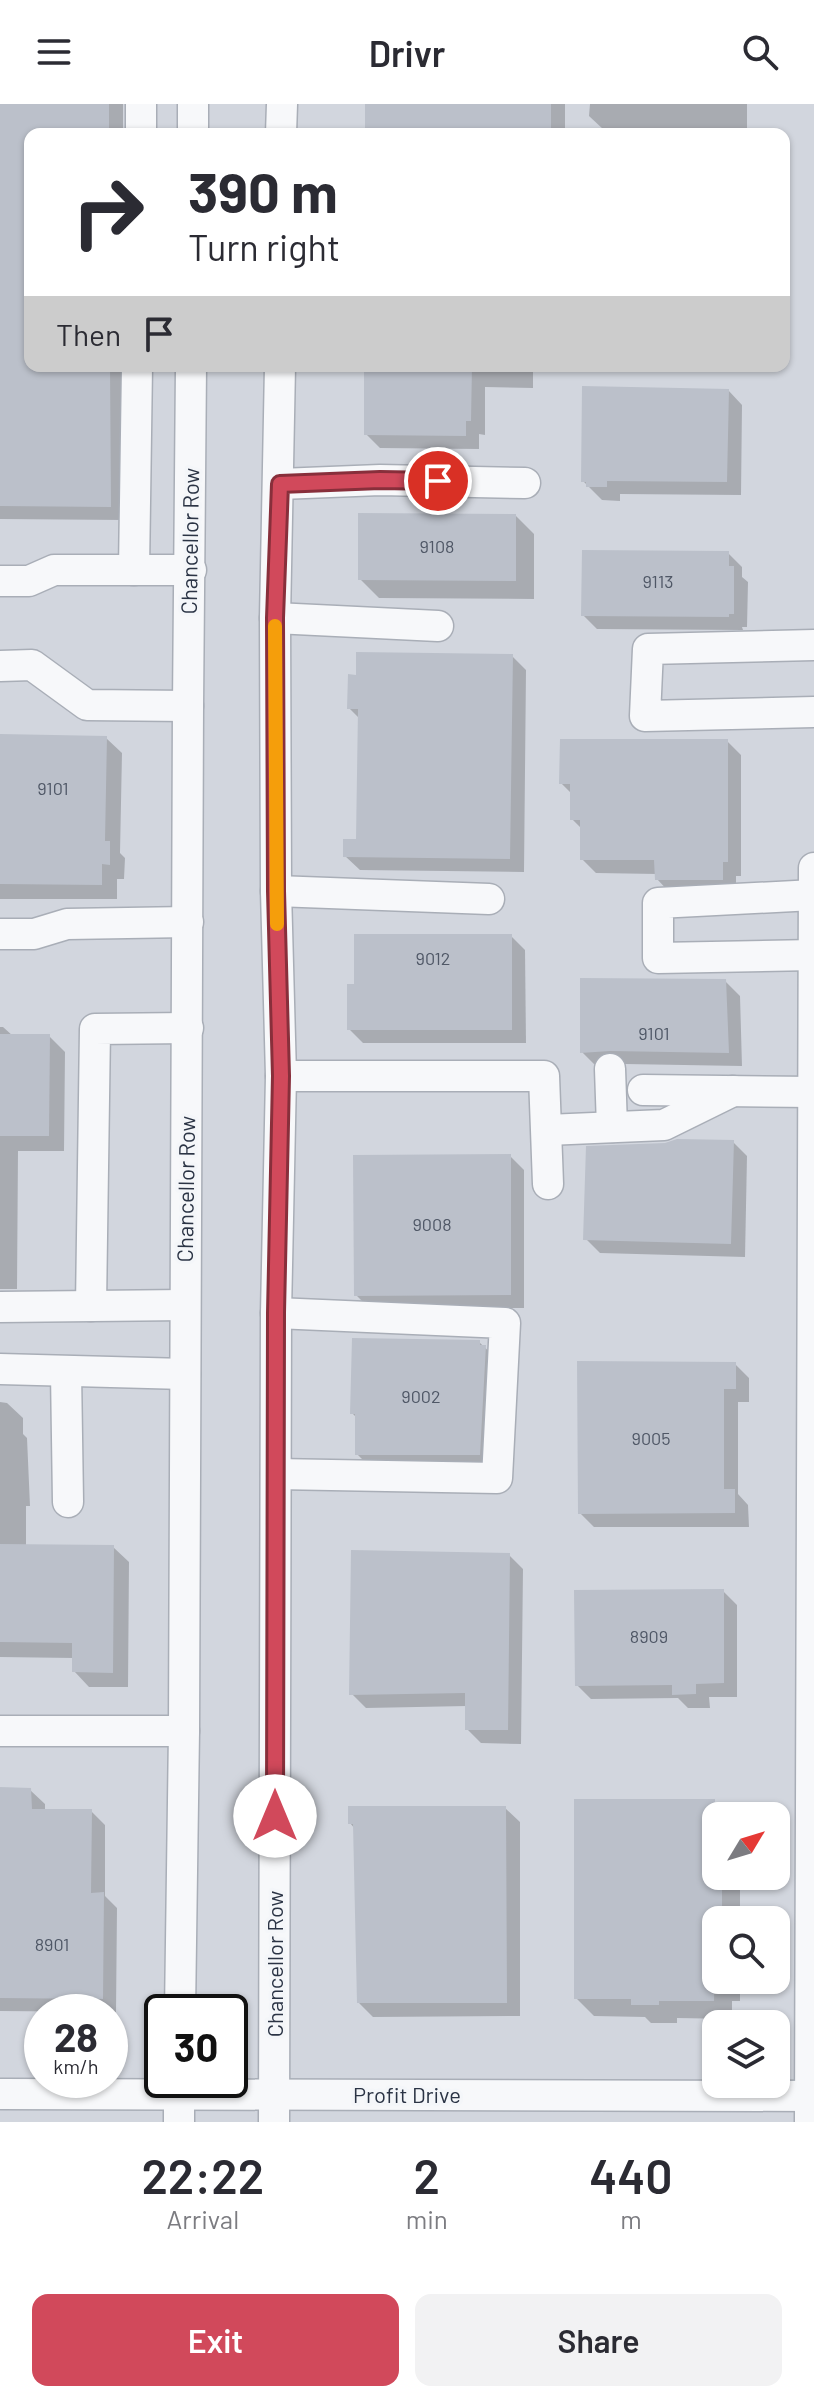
<!DOCTYPE html>
<html lang="en">
<head>
<meta charset="utf-8">
<style>
  :root { --surface:#fff; --page:#f2f2f3; --text:#2b2b33; --muted:#7c7c81; --accent:#d1495b }
  body { margin:0; font-family:Barlow,sans-serif; background:var(--page); color:var(--text); height:100vh; display:flex; flex-direction:column; font-size:30px; white-space:nowrap }
  * { box-sizing:border-box; margin:0 }
  p { font-size:26px; color:var(--muted) }
  .icon { flex:none; width:44px; height:44px; fill:none; stroke:currentColor; stroke-width:2; stroke-linecap:round; stroke-linejoin:round }
  .map { position:relative; height:2018px; overflow:hidden }
  .drawer { display:flex; flex-direction:column; background:var(--surface); flex:1 }
  .drawer>* { flex:none }
  .hud { position:absolute; left:24px; top:24px; width:766px; height:244px; border-radius:16px; box-shadow:0 2px 6px #0004; background:#fff; color:var(--text); overflow:hidden }
  .needle { width:52px; rotate:52deg }
  .tools { position:absolute; left:702px; top:1698px; display:grid; gap:16px }
  .tools a { display:grid; place-items:center; width:88px; height:88px; border-radius:16px; background:var(--surface); box-shadow:0 2px 6px #0004; font-size:40px }
  .speed { position:absolute; left:24px; top:1890px; display:flex; gap:16px; font-size:40px; font-weight:700; text-align:center }
  .speed>* { display:grid; place-content:center; width:104px; height:104px; border-radius:50%; background:var(--surface); box-shadow:0 2px 6px #0004; line-height:1 }
  .speed small { font-size:20px; font-weight:400 }
  .speed .limit { border:4px solid #111; border-radius:12px; background:#fff; color:#111 }
  .pin { position:absolute; display:grid; place-items:center; width:68px; height:68px; color:#fff; margin:-34px; border:4px solid #fff; border-radius:50%; box-shadow:0 2px 8px #0007 }
  .me { position:absolute; width:88px; margin:-44px; rotate:0deg; stroke-linejoin:round; filter:drop-shadow(0 0 6px #0008) }
  .turn { display:flex; align-items:center; gap:28px; height:168px; padding:0 32px; font-size:36px }
  .turn .icon { width:104px; height:104px; stroke-width:2.5 }
  .turn b { display:block; font-size:56px; line-height:68px }
  .then { display:flex; align-items:center; height:76px; padding:0 32px; background:#0003; gap:16px; font-size:30px }
  .eta { display:flex; justify-content:space-evenly; align-items:center; height:136px; text-align:center }
  .eta b { font-size:48px; font-weight:600; line-height:56px }
  .button { display:flex; gap:16px; margin-top:auto; padding:16px 32px }
  .button a { flex:1; height:92px; border-radius:16px; background:var(--accent); color:#fff; font-size:32px; font-weight:600; line-height:92px; text-align:center }
  .button a+a { background:var(--page); color:var(--text) }
  header { display:flex; justify-content:space-between; align-items:center; height:104px; padding:0 32px; background:var(--surface); font-size:36px; font-weight:600 }
  .map>svg:first-child { display:block }
  .built { fill:#d2d6de; fill-rule:evenodd }
  .shadow { fill:#0003 }
  .building { fill:#bbc0ca }
  .lines { fill:none; stroke-linecap:round; stroke-linejoin:round }
  .minor-casing { stroke:#a9aeb7; stroke-width:33 }
  .minor { stroke:#f7f8fa; stroke-width:30 }
  .route-casing { stroke:#882f3b; stroke-width:20 }
  .route { stroke:#d1495b; stroke-width:14 }
  .slow { stroke:#f59e0b; stroke-width:14 }
  .labels { text-anchor:middle; stroke-width:7; stroke-linejoin:round; paint-order:stroke }
  .number-label { font-size:18px; fill:#4f5766 }
  .street-label { font-size:22px; fill:#2b3445; stroke:#f4f6f9 }
</style>
</head>
<body>
<header><svg class="icon" aria-label="menu" viewBox="0 0 24 24"><path d="M4 6h16M4 12h16M4 18h16"/></svg>Drivr<svg class="icon" aria-label="search" viewBox="0 0 24 24"><circle cx="10" cy="10" r="6"/><path d="M15 15l6 6"/></svg></header>
<div class="map">
<svg width="814" height="2018" viewBox="0 0 814 2018">
  <rect width="100%" height="100%" fill="#e4e7ec"/>
  <path class="built" d="M 0,0 L 814,0 L 814,2018 L 0,2018 ZM 30,30 L 784,30 L 784,262 L 30,262 ZM 716,1712 L 776,1712 L 776,1772 L 716,1772 ZM 716,1816 L 776,1816 L 776,1876 L 716,1876 ZM 42,1908 L 110,1908 L 110,1976 L 42,1976 ZM 162,1908 L 230,1908 L 230,1976 L 162,1976 ZM 716,1920 L 776,1920 L 776,1980 L 716,1980 Z"/>
  <g class="shadow">
    <path d="M 0,0 L 123,0 L 123,30 L 30,30 L 30,262 L 124,262 L 124,416 L 0,415 Z"/>
    <path d="M 367,0 L 565,0 L 565,30 L 370,30 L 367,26 Z"/>
    <path d="M 590,0 L 747,0 L 747,27 L 604,26 L 589,12 Z"/>
    <path d="M 366,262 L 533,262 L 533,284 L 485,283 L 485,331 L 479,330 L 479,345 L 380,344 L 366,330 Z"/>
    <path d="M 728,286 L 742,301 L 741,391 L 620,390 L 620,397 L 602,396 L 583,377 Z"/>
    <path d="M 516,412 L 534,430 L 534,495 L 379,494 L 360,475 Z"/>
    <path d="M 728,449 L 742,463 L 742,473 L 748,478 L 747,523 L 742,523 L 743,526 L 597,525 L 583,511 Z"/>
    <path d="M 512,552 L 526,566 L 524,768 L 360,766 L 345,752 L 358,737 L 359,614 L 349,604 Z"/>
    <path d="M 0,632 L 106,634 L 122,649 L 120,749 L 125,754 L 124,775 L 117,775 L 117,795 L 0,795 Z"/>
    <path d="M 727,637 L 741,651 L 741,772 L 736,772 L 736,790 L 671,790 L 657,775 L 657,770 L 596,769 L 582,755 L 582,725 L 572,715 L 572,690 L 561,679 Z"/>
    <path d="M 511,832 L 525,846 L 526,939 L 363,939 L 349,925 Z"/>
    <path d="M 725,877 L 740,892 L 742,962 L 625,960 L 596,962 L 582,948 Z"/>
    <path d="M 0,923 L 3,923 L 13,932 L 49,932 L 65,948 L 64,1047 L 18,1047 L 17,1185 L 0,1185 Z"/>
    <path d="M 733,1038 L 747,1052 L 745,1153 L 600,1149 L 586,1135 Z"/>
    <path d="M 510,1052 L 524,1066 L 524,1204 L 370,1205 L 356,1191 Z"/>
    <path d="M 479,1238 L 499,1257 L 494,1365 L 371,1364 L 357,1350 L 357,1314 L 352,1309 Z"/>
    <path d="M 735,1260 L 749,1274 L 749,1298 L 738,1298 L 738,1390 L 748,1401 L 749,1423 L 594,1423 L 580,1409 Z"/>
    <path d="M 0,1298 L 7,1299 L 23,1314 L 23,1330 L 27,1334 L 30,1402 L 26,1402 L 26,1442 L 113,1443 L 129,1458 L 128,1583 L 89,1583 L 74,1567 L 74,1554 L 0,1553 Z"/>
    <path d="M 509,1451 L 523,1465 L 521,1640 L 481,1639 L 467,1625 L 467,1602 L 366,1604 L 352,1590 Z"/>
    <path d="M 723,1487 L 737,1501 L 737,1593 L 709,1593 L 710,1604 L 688,1604 L 678,1594 L 591,1595 L 577,1581 Z"/>
    <path d="M 0,1685 L 30,1686 L 45,1700 L 45,1707 L 91,1707 L 105,1721 L 105,1792 L 117,1804 L 116,1908 L 0,1907 Z"/>
    <path d="M 714,1697 L 729,1712 L 716,1712 L 716,1772 L 740,1772 L 740,1816 L 716,1816 L 716,1876 L 740,1876 L 740,1897 L 732,1897 L 732,1915 L 677,1914 L 677,1919 L 651,1919 L 645,1913 L 594,1912 L 576,1894 Z"/>
    <path d="M 505,1704 L 520,1718 L 520,1912 L 373,1913 L 359,1899 L 355,1725 L 350,1719 Z"/>
  </g>
  <g class="building">
    <path d="M 0,0 L 109,0 L 109,30 L 30,30 L 30,262 L 110,262 L 111,403 L 0,402 Z"/>
    <path d="M 365,0 L 551,0 L 551,28 L 365,27 Z"/>
    <path d="M 364,262 L 472,262 L 471,317 L 466,317 L 466,332 L 364,331 Z"/>
    <path d="M 582,282 L 729,285 L 727,378 L 607,377 L 607,383 L 586,383 L 586,378 L 581,378 Z"/>
    <path d="M 358,409 L 516,410 L 516,477 L 358,476 Z"/>
    <path d="M 582,446 L 729,447 L 729,462 L 734,462 L 734,510 L 729,510 L 729,513 L 581,512 Z"/>
    <path d="M 356,548 L 513,550 L 510,755 L 343,753 L 343,735 L 356,735 L 358,605 L 347,605 L 348,570 L 356,571 Z"/>
    <path d="M 0,630 L 107,632 L 105,737 L 110,737 L 110,761 L 102,760 L 102,781 L 0,780 Z"/>
    <path d="M 560,635 L 728,635 L 728,758 L 723,758 L 723,776 L 655,776 L 654,756 L 580,756 L 580,716 L 570,716 L 570,680 L 559,680 Z"/>
    <path d="M 354,830 L 512,830 L 512,926 L 347,926 L 347,880 L 354,880 Z"/>
    <path d="M 580,874 L 726,875 L 729,949 L 610,947 L 580,949 Z"/>
    <path d="M 0,930 L 50,930 L 49,1032 L 0,1032 Z"/>
    <path d="M 677,1035 L 734,1036 L 731,1140 L 583,1136 L 586,1042 L 665,1039 Z"/>
    <path d="M 511,1050 L 511,1191 L 354,1192 L 353,1051 Z"/>
    <path d="M 352,1234 L 480,1236 L 480,1241 L 486,1241 L 480,1351 L 355,1351 L 355,1310 L 350,1310 Z"/>
    <path d="M 577,1257 L 736,1258 L 736,1285 L 724,1285 L 724,1385 L 735,1385 L 735,1409 L 578,1410 Z"/>
    <path d="M 0,1440 L 114,1441 L 113,1569 L 72,1568 L 72,1539 L 0,1538 Z"/>
    <path d="M 351,1446 L 510,1449 L 508,1626 L 465,1626 L 465,1589 L 349,1591 Z"/>
    <path d="M 724,1485 L 724,1579 L 696,1580 L 696,1590 L 672,1591 L 672,1581 L 575,1582 L 574,1486 Z"/>
    <path d="M 0,1683 L 31,1684 L 32,1705 L 92,1705 L 91,1789 L 104,1788 L 103,1895 L 0,1894 Z"/>
    <path d="M 574,1695 L 715,1695 L 716,1772 L 722,1772 L 722,1816 L 716,1816 L 714,1897 L 659,1897 L 659,1901 L 631,1901 L 631,1895 L 574,1895 Z"/>
    <path d="M 348,1702 L 506,1702 L 507,1899 L 357,1899 L 353,1720 L 348,1720 Z"/>
  </g>
  <g class="lines">
    <defs>
      <g id="minor">
        <path d="M 141,30 L 141,0"/>
        <path d="M 193,30 L 193,0"/>
        <path d="M 281,30 L 282,0"/>
        <path d="M 137,262 L 134,466 L 191,466"/>
        <path d="M 280,380 L 380,376 L 525,379"/>
        <path d="M 0,477 L 29,477 L 54,466 L 134,466"/>
        <path d="M 275,514 L 438,522"/>
        <path d="M 814,541 L 648,545 L 645,612 L 814,608"/>
        <path d="M 0,562 L 32,561 L 87,601 L 188,602"/>
        <path d="M 276,787 L 489,795"/>
        <path d="M 0,830 L 34,830 L 67,820 L 188,818"/>
        <path d="M 814,851 L 658,854 L 658,799 L 814,791"/>
        <path d="M 610,965 L 612,1023"/>
        <path d="M 281,972 L 544,972 L 548,1080"/>
        <path d="M 643,986 L 813,988"/>
        <path d="M 547,1026 L 664,1021 L 733,987"/>
        <path d="M 91,1202 L 95,925 L 188,924"/>
        <path d="M 0,1203 L 185,1201"/>
        <path d="M 0,1265 L 185,1270"/>
        <path d="M 66,1268 L 68,1398"/>
        <path d="M 276,1370 L 497,1374 L 505,1219 L 276,1209"/>
        <path d="M 0,1627 L 184,1627"/>
        <path d="M 180,1908 L 184,1627 L 188,602 L 191,262"/>
        <path d="M 0,1990 L 814,1992"/>
        <path d="M 179,2018 L 179,1976"/>
        <path d="M 274,2018 L 276,1209 L 281,972 L 276,787 L 275,514 L 280,262"/>
        <path d="M 810,2018 L 814,764"/>
      </g>
    </defs>
    <use href="#minor" class="minor-casing"/>
    <use href="#minor" class="minor"/>
  </g>
  <g class="lines">
    <defs>
      <path id="route" d="M 275,1712 L 276,1209 L 281,972 L 276,787 L 275,514 L 280,380 L 380,376 L 438,377"/>
    </defs>
    <use href="#route" class="route-casing"/>
    <use href="#route" class="route"/>
    <path class="slow" d="M 275,522 L 277,820"/>
  </g>
  <g class="labels">
    <g class="number-label">
      <text x="437" y="449">9108</text>
      <text x="658" y="484">9113</text>
      <text x="53" y="691">9101</text>
      <text x="433" y="861">9012</text>
      <text x="654" y="936">9101</text>
      <text x="432" y="1127">9008</text>
      <text x="421" y="1299">9002</text>
      <text x="651" y="1341">9005</text>
      <text x="649" y="1539">8909</text>
      <text x="52" y="1847">8901</text>
    </g>
    <g class="street-label">
      <text transform="translate(190 437) rotate(-89)" y="8">Chancellor Row</text>
      <text transform="translate(186 1085) rotate(-89)" y="8">Chancellor Row</text>
      <text transform="translate(275 1860) rotate(-90)" y="8">Chancellor Row</text>
      <text x="407" y="1999">Profit Drive</text>
    </g>
  </g>
</svg>
<div class="tools">
<a><svg class="needle" viewBox="-14 -14 28 28"><path d="M0-13l5 13h-10z" fill="#e53935"/><path d="M0 13l5-13h-10z" fill="#7c7c81"/></svg></a>
<a><svg class="icon" aria-label="search" viewBox="0 0 24 24"><circle cx="10" cy="10" r="6"/><path d="M15 15l6 6"/></svg></a>
<a><svg class="icon" aria-label="layers" viewBox="0 0 24 24"><path d="M12 4l9 5-9 5-9-5zM3 14l9 5 9-5"/></svg></a>
</div>
<div class="speed"><div>28<small>km/h</small></div><div class="limit">30</div></div>
<div class="pin" style="left:438px;top:377px;background:#d93025"><svg class="icon" aria-label="arrive" viewBox="0 0 24 24"><path d="M6 21V4h12l-3 4 3 4H6"/></svg></div>
<svg class="me" style="left:275px;top:1712px" viewBox="-20 -20 40 40"><circle r="19" fill="#fff"/><path d="M0-13L10 11 0 6-10 11z" fill="#d1495b"/></svg>
<div class="hud">
<div class="turn"><svg class="icon" aria-label="right" viewBox="0 0 24 24"><path d="M7 20v-9h11M14 6l5 5-5 5"/></svg><div><b>390 m</b>Turn right</div></div>
<div class="then">Then<svg class="icon" aria-label="arrive" viewBox="0 0 24 24"><path d="M6 21V4h12l-3 4 3 4H6"/></svg></div>
</div>
</div>
<section class="drawer">
<div class="eta">
<div><b>22:22</b><p>Arrival</p></div>
<div><b>2</b><p>min</p></div>
<div><b>440</b><p>m</p></div>
</div>
<div class="button"><a>Exit</a><a>Share</a></div>
</section>
</body>
</html>
